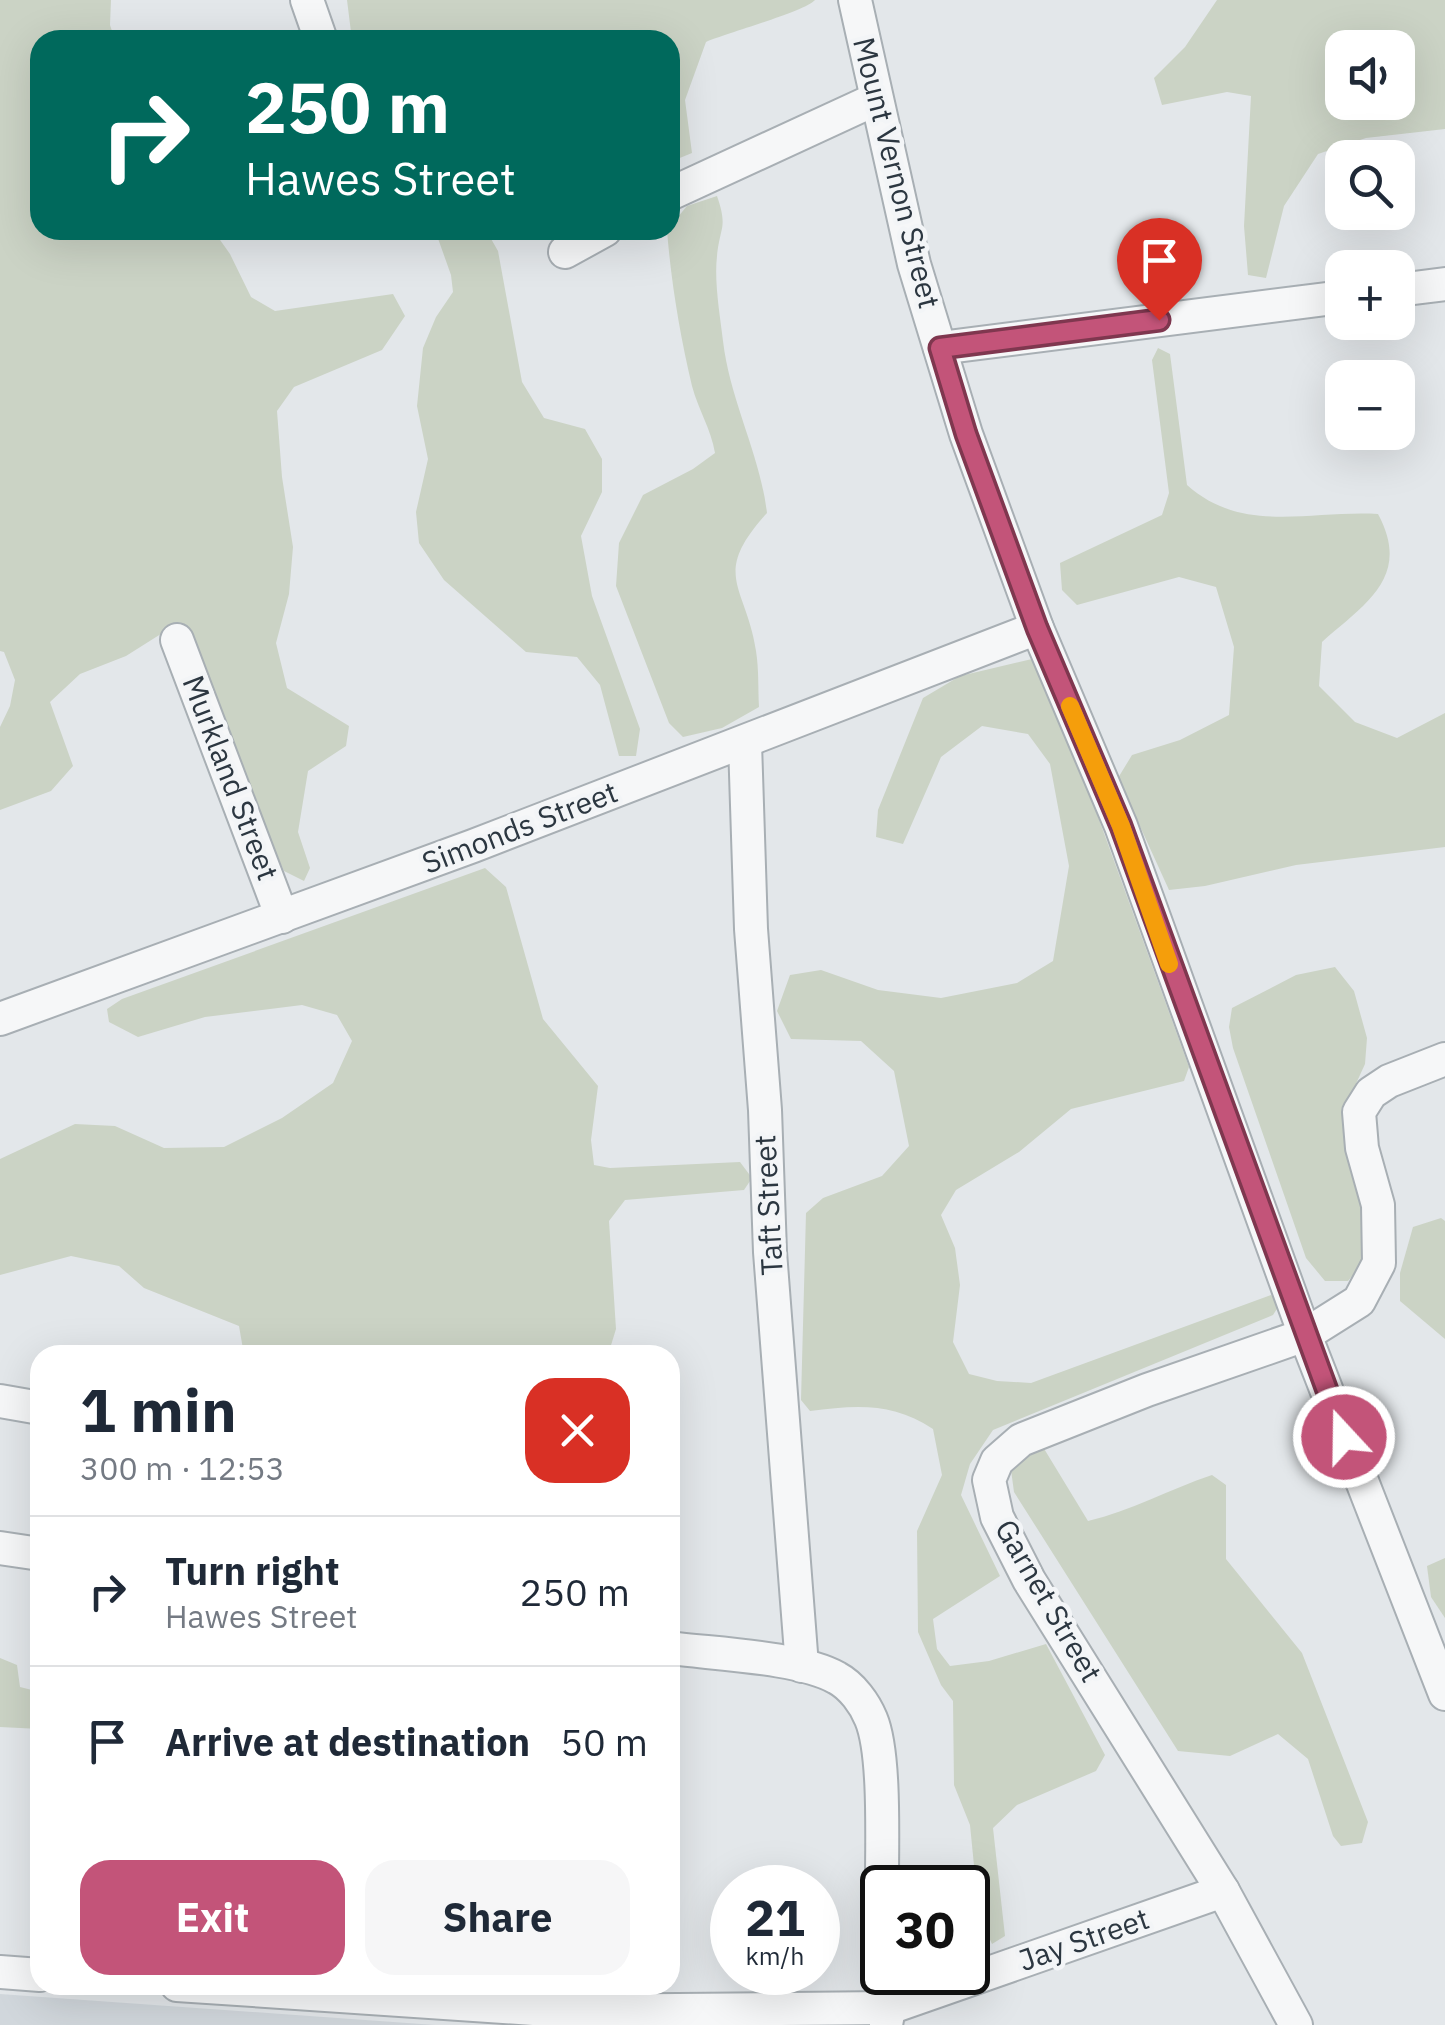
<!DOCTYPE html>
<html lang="en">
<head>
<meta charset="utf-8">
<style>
  :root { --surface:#fff; --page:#f6f6f7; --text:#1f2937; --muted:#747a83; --line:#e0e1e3; --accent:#c35479 }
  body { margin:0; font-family:"IBM Plex Sans",sans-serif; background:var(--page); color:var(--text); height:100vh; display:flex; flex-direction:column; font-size:38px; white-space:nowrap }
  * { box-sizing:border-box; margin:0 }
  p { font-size:32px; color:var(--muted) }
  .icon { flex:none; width:55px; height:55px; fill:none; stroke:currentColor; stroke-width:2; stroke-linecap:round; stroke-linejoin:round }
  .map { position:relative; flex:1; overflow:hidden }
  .side { position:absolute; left:30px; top:1345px; width:650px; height:650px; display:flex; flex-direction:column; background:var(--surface); border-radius:30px; box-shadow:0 10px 40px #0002 }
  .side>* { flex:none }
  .hud { position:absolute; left:30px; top:30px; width:650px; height:210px; border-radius:30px; box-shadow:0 10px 40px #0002; background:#00695c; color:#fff; overflow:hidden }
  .buttons { position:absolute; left:1325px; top:30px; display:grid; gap:20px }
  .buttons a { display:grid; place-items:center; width:90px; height:90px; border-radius:20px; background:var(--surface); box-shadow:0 10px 40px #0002; font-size:50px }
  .speed { position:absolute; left:710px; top:1865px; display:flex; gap:20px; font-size:50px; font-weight:700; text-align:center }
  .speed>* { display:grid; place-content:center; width:130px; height:130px; border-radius:50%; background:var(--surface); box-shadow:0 10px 40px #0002; line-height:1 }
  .speed small { font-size:25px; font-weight:400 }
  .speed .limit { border:5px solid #111; border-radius:15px; background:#fff; color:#111 }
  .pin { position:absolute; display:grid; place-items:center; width:85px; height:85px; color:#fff; margin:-102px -42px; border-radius:50% 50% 50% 0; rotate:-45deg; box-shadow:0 0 10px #0007 }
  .pin .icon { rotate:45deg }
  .me { position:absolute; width:110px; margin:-55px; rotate:339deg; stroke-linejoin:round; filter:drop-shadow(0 0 8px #0008) }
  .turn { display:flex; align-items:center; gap:35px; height:210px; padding:0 50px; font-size:45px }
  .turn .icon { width:130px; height:130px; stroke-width:2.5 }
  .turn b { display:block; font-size:70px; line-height:85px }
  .round { display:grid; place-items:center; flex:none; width:105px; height:105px; border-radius:30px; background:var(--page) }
  .head { display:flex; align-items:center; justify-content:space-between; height:170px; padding:0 50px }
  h1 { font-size:60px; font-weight:800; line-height:75px }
  .action { display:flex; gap:20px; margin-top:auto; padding:20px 50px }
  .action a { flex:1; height:115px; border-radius:30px; background:var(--accent); color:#fff; font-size:40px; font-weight:800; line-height:115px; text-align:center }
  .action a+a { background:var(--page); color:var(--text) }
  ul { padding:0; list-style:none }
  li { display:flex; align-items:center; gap:30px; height:150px; padding:0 50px; border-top:2px solid var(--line) }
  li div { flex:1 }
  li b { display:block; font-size:38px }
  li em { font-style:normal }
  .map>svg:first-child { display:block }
  .built { fill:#d1d7dc }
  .green { fill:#cbd3c5; fill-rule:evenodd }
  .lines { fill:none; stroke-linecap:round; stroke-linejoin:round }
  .street-casing { stroke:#a8afb4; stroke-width:36 }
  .street { stroke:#f6f7f8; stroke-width:32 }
  .route-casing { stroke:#7f374f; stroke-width:25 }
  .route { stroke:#c35479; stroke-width:18 }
  .slow { stroke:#f59e0b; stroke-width:18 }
  .labels { text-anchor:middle; stroke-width:9; stroke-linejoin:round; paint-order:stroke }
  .street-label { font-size:30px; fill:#2c3741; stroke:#f3f5f7 }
</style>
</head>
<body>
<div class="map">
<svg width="1445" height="2025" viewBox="0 0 1445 2025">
  <rect width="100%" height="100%" fill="#e3e7ea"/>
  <path class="built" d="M 0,1994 L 435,2025 L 0,2025 Z"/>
  <g class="green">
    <path d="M 0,0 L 111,0 L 110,25 L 115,40 L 40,40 L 40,230 L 213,230 L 230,254 L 251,297 L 275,311 L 393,294 L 405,316 L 382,350 L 294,387 L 277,411 L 282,477 L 293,547 L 289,594 L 276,643 L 287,688 L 349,726 L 346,746 L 308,771 L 298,832 L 310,868 L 304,881 L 284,871 L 239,773 L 201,656 L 189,635 L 164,632 L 126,656 L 80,674 L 50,702 L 73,766 L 51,791 L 0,810 L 0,727 L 10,706 L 15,680 L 4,652 L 0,651 Z"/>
    <path d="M 347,0 L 815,0 C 806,11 727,33 706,42 L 685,100 L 692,153 L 670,162 L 670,40 L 522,40 L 492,32 L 472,40 L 352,40 Z"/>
    <path d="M 1217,0 L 1445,0 L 1445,129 L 1366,138 L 1318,154 L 1284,206 L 1266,278 L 1248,275 L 1244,226 L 1251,96 L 1227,92 L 1162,105 L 1154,78 L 1185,47 ZM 1342,48 L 1398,48 L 1398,102 L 1342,102 Z"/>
    <path d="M 717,196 C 728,228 720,226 717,256 C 714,282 720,315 723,341 C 730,401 760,454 767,513 C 710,576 746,585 756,651 C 759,670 758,689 759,707 L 722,728 L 683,737 L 669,723 L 616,586 L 619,543 L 643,495 L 693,469 L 715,453 C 711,429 698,409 692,386 C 680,335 671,282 667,230 L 687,206 Z"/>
    <path d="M 435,230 L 486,230 L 498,251 L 522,382 L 544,418 L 585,429 L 602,459 L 602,492 L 581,536 L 592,596 L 640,729 L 636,756 L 619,756 L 600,685 L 577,657 L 526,652 L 444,580 L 419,543 L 416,512 L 428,459 L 417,406 L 423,348 L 436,317 L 453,292 L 451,275 Z"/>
    <path d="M 1158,348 L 1170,354 L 1187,485 C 1243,535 1310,510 1378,514 C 1412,577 1365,604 1322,642 L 1319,686 L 1355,722 L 1397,738 L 1445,713 L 1445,847 L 1296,865 L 1205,886 L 1169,890 L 1118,778 L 1132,755 L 1180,740 L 1229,715 L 1234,647 L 1216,587 L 1179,577 L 1077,605 L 1062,590 L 1060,563 L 1162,515 L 1169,493 L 1152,360 Z"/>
    <path d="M 1032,659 L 1045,671 L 1189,1067 L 1184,1081 L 1071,1109 L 1019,1152 L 956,1190 L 941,1215 L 955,1248 L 960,1285 L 953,1342 L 969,1374 L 997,1381 L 1031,1383 L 1271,1295 L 1280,1304 L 1273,1315 L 993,1430 L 970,1464 L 961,1495 L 1000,1576 L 933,1619 L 937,1649 L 950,1666 L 989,1661 L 1046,1644 L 1105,1755 L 1096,1771 L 1017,1805 L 993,1828 L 1005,1936 L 992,1944 L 979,1916 L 970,1825 L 954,1785 L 953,1701 L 941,1685 L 918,1632 L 917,1531 L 942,1475 L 933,1429 C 893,1402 856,1405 810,1411 L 801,1400 L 806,1213 L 823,1198 L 882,1176 L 909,1146 L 894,1071 L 861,1041 L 791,1039 L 777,1011 L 790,975 L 821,970 L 878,990 L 941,998 L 1017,983 L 1053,961 L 1069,866 L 1050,764 L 1028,734 L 982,726 L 941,757 L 903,844 L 876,837 L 878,810 L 923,698 L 960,676 Z"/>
    <path d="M 485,868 L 506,887 L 543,1019 L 598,1086 L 591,1140 L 594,1165 L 610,1168 L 740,1162 L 752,1178 L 744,1190 L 625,1200 L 609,1221 L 616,1329 L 608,1355 L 244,1355 L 239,1326 L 144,1288 L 119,1266 L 71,1256 L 0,1275 L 0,1159 L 75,1124 L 115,1126 L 164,1148 L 224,1147 L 282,1118 L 333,1083 L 352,1041 L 337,1015 L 302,1005 L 205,1017 L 138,1037 L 109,1022 L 107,1009 L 122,999 Z"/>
    <path d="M 1335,967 L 1354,991 L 1367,1038 L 1365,1064 L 1349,1099 L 1365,1238 L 1362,1264 L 1348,1281 L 1325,1281 L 1306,1258 L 1233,1048 L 1229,1027 L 1232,1008 L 1296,975 Z"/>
    <path d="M 1441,1218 L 1445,1221 L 1445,1339 L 1400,1301 L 1400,1273 L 1413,1227 Z"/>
    <path d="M 1043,1447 L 1088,1521 C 1131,1511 1170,1489 1212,1475 L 1226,1485 L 1226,1559 L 1302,1653 L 1368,1822 L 1362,1843 L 1341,1846 L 1333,1836 L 1308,1759 L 1278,1734 L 1230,1756 L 1178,1751 L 1014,1492 L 1011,1470 L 1026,1455 Z"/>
    <path d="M 1445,1558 L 1445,1618 L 1431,1597 L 1427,1566 Z"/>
    <path d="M 0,1658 L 17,1665 L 20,1687 L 40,1692 L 40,1729 L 0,1727 Z"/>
  </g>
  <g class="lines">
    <defs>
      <g id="street">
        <path d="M 307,0 L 321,40"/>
        <path d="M 855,0 L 914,264 L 966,434 L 1037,628 L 1121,826 L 1305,1335 L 1445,1694"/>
        <path d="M 670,194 L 876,99"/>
        <path d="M 565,252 L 605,230"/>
        <path d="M 1398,290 L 1445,284"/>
        <path d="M 940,348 L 1342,297"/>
        <path d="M 177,640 L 282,917"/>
        <path d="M 745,743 L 751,929 L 765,1110 L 770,1252 L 802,1666"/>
        <path d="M 0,1019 L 473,846 L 1037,628"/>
        <path d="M 0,1401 L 40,1408"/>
        <path d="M 0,1548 L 40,1554"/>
        <path d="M 670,1648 C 715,1654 800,1657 837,1678 C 852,1686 865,1704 871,1719 C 887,1757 881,1860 882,1905"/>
        <path d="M 0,1972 L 40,1975"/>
        <path d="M 884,1972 L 889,2008 L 886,2025"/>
        <path d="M 177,1985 L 563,2011 L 889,2008 L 1223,1891"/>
        <path d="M 1296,2025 L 1223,1891 L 1029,1580 L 997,1517 L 989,1480 L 997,1461 L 1021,1440 L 1147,1390 L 1305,1335 L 1359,1301 L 1379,1263 L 1378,1205 L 1362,1148 L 1359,1112 L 1371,1093 L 1389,1081 L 1445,1059"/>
      </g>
    </defs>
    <use href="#street" class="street-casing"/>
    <use href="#street" class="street"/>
  </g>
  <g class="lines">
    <defs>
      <path id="route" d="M 1159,320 L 940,348 L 966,434 L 1037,628 L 1121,826 L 1344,1437"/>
    </defs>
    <use href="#route" class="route-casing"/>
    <use href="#route" class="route"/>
    <path class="slow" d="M 1070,706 L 1121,826 L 1169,964"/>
  </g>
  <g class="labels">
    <g class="street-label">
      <text transform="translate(896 173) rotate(76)" y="10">Mount Vernon Street</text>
      <text transform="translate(230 778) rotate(69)" y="10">Murkland Street</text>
      <text transform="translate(520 828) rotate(-21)" y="10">Simonds Street</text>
      <text transform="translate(769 1205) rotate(-93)" y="10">Taft Street</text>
      <text transform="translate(1048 1601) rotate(60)" y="10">Garnet Street</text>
      <text transform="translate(1084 1940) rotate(-19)" y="10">Jay Street</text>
    </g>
  </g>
</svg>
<div class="buttons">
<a><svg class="icon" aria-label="sound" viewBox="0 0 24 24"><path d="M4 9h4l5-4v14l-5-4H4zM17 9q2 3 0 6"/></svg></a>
<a><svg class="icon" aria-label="search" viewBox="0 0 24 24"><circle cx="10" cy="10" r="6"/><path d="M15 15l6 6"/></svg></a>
<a>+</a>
<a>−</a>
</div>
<div class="speed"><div>21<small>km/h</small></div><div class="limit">30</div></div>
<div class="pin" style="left:1159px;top:320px;background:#d93025"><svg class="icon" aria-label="arrive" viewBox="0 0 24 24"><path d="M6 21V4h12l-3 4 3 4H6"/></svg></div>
<svg class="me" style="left:1344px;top:1437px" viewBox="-20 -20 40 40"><circle r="17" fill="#c35479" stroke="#fff" stroke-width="3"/><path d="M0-11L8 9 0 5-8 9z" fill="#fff"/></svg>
<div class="hud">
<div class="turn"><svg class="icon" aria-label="right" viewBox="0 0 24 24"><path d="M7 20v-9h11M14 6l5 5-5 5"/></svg><div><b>250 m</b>Hawes Street</div></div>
</div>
<section class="side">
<div class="head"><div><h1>1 min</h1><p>300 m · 12:53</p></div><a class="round" style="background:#d93025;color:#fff"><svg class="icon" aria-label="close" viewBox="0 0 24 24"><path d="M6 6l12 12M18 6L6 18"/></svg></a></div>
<ul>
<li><svg class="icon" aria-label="right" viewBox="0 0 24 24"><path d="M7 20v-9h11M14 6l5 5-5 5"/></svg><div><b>Turn right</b><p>Hawes Street</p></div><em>250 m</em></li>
<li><svg class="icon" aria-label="arrive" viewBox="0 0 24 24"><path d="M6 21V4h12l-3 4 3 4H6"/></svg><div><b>Arrive at destination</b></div><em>50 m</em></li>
</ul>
<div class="action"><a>Exit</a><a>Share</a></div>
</section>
</div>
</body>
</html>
